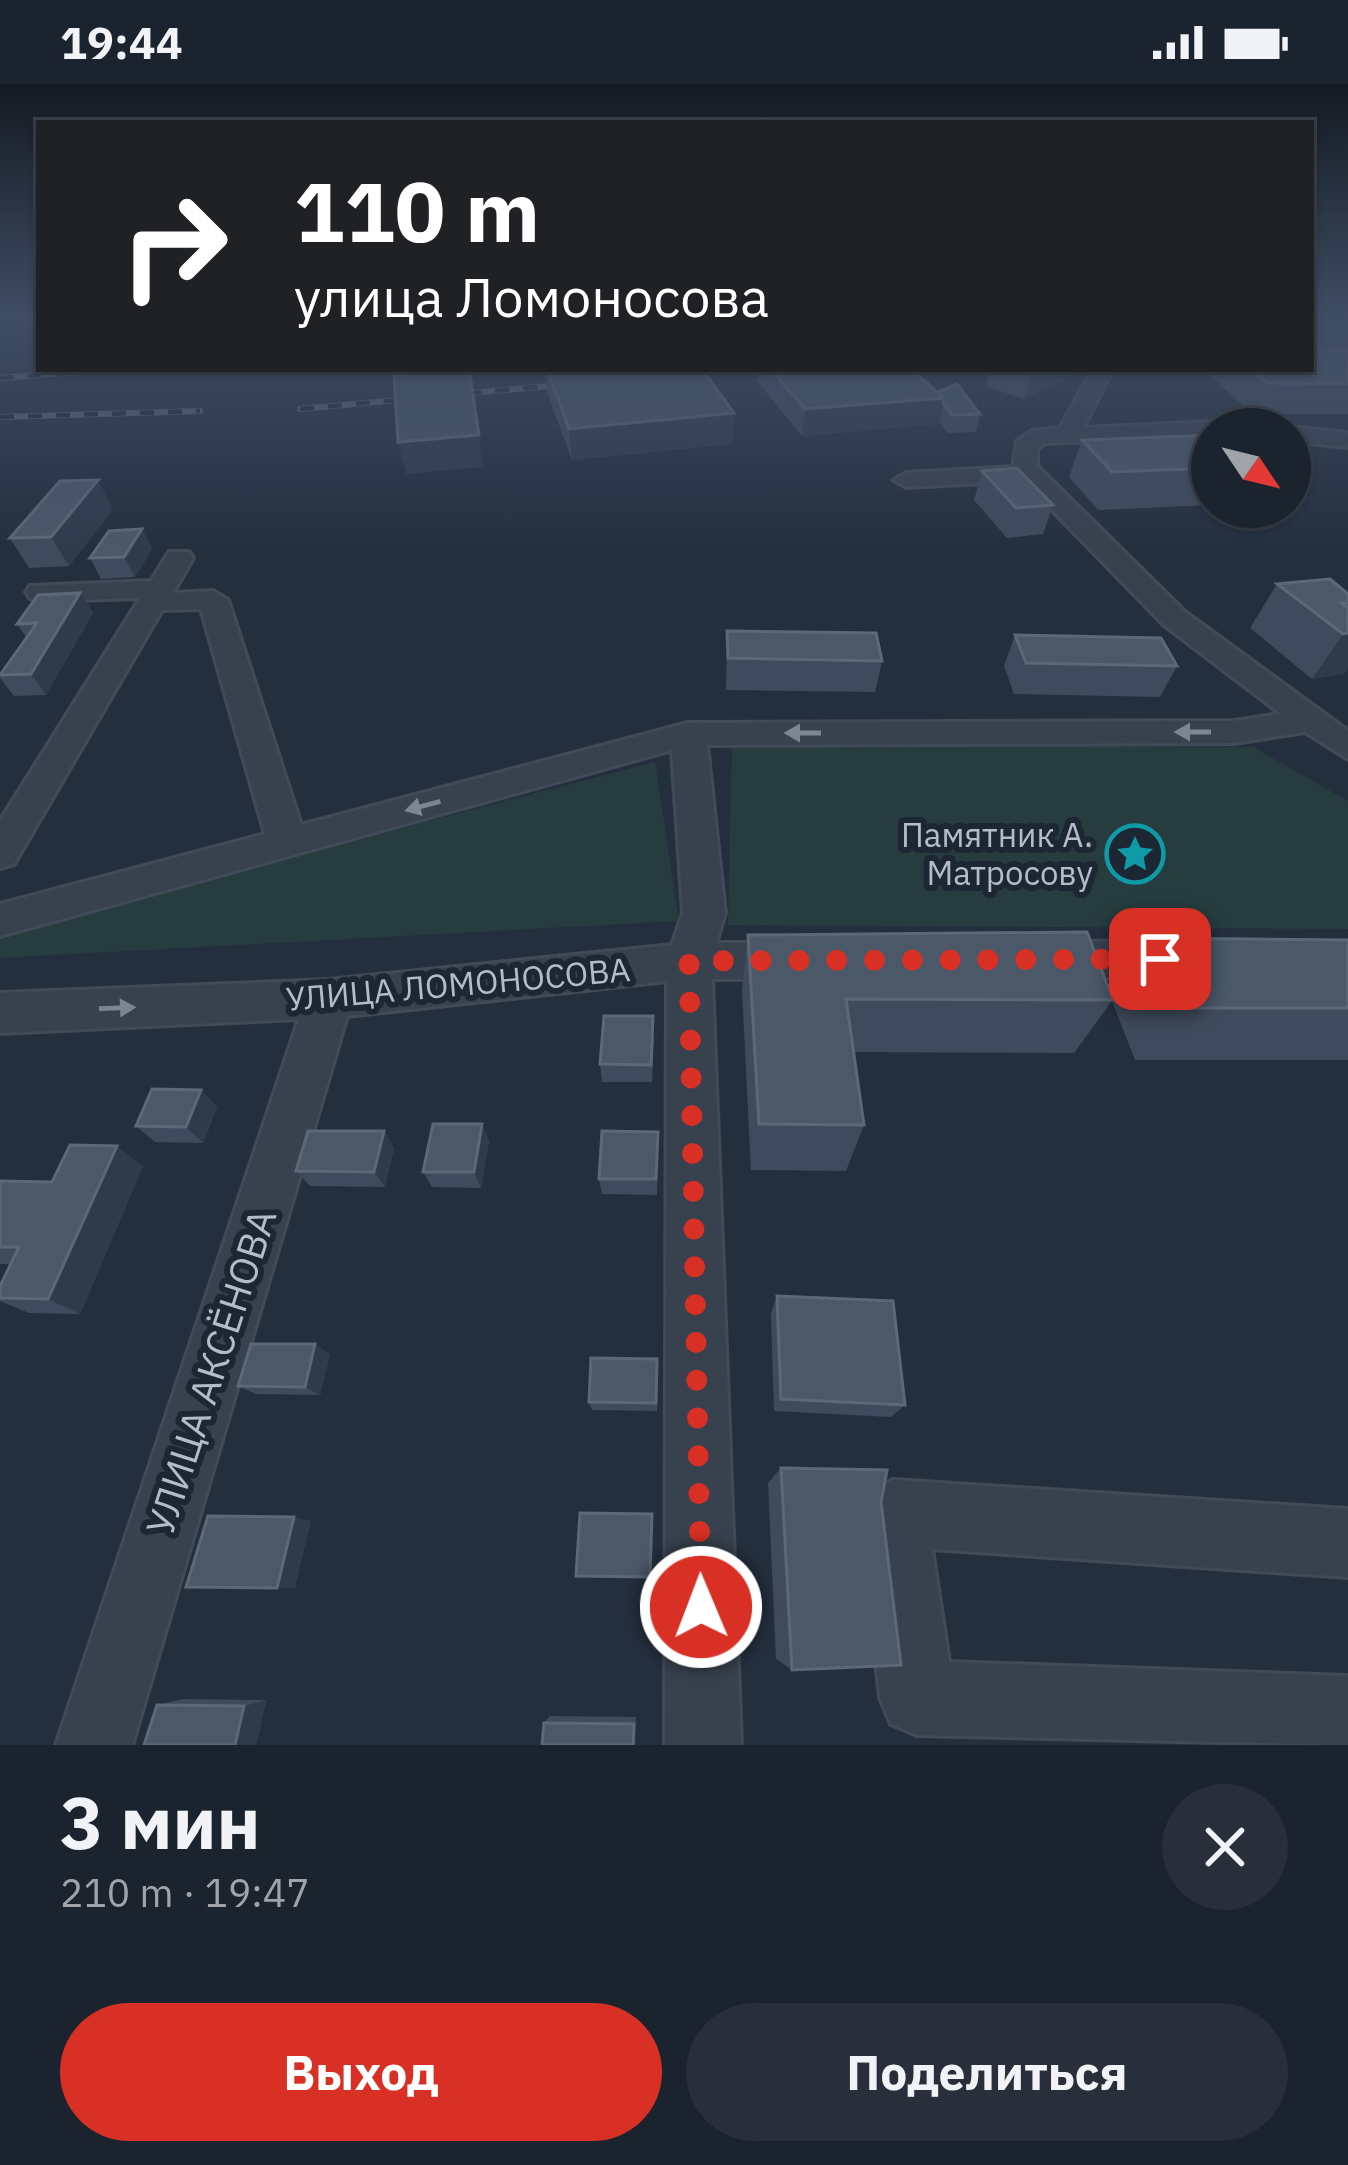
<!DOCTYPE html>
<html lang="ru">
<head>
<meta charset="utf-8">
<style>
  :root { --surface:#1b232e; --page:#282f3a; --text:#f1f3f6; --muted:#a0a4aa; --line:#39404a; --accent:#d93025 }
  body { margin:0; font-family:"IBM Plex Sans",sans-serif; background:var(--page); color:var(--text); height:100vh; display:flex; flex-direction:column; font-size:45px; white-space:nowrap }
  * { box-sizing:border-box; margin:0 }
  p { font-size:39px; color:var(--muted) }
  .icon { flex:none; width:66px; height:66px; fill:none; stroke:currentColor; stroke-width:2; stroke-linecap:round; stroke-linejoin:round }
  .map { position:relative; height:1661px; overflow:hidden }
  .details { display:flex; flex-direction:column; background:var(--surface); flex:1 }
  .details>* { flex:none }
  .banner { position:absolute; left:36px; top:36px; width:1278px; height:252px; border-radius:0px; box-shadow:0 3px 9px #0004,0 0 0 3px var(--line); background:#202124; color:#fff; overflow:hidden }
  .needle { width:78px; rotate:125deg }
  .buttons { position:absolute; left:1191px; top:324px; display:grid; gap:24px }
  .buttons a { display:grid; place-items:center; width:120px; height:120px; border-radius:50%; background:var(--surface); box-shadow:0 3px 9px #0004,0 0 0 3px var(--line); font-size:60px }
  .pin { position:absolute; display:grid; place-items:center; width:102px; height:102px; color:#fff; margin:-51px; border-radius:24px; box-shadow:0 6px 18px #0006 }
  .me { position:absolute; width:132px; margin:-66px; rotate:359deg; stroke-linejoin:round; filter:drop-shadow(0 0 9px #0008) }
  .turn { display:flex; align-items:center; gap:42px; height:252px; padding:0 60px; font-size:54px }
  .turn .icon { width:156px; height:156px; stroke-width:2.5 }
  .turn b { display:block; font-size:84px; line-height:102px }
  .round { display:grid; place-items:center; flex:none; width:126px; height:126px; border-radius:63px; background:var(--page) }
  .headline { display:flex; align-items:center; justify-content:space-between; height:204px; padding:0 60px }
  h1 { font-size:72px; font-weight:700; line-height:90px }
  .button { display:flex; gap:24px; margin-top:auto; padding:24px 60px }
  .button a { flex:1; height:138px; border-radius:72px; background:var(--accent); color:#fff; font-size:48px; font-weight:700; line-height:138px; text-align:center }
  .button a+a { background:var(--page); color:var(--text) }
  .status { display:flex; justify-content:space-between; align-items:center; height:84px; padding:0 60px; background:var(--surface); direction:ltr }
  .status svg { height:33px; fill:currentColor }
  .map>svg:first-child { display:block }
  .green { fill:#263c3f }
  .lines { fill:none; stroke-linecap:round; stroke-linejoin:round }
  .minor-casing { stroke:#414a57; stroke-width:6 }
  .minor { fill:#38414e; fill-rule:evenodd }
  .rail-casing { stroke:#5a6575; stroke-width:6 }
  .rail { stroke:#1d2633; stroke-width:4.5; stroke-dasharray:14; stroke-linecap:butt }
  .wall { fill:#3f4b5c }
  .shaded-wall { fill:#2f3b4b }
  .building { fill:#4b5868; stroke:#5c6777; stroke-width:3 }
  .oneway { fill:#7c8592 }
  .route { stroke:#d93025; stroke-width:21; stroke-dasharray:0 37.8 }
  .labels { text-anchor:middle; stroke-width:12; stroke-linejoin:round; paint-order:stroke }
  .poi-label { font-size:33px; fill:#b4bcc9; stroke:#1d2633; text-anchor:end }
  .street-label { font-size:33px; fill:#b4bcc9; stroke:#1d2633 }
  .near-street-label { font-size:39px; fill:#b4bcc9; stroke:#1d2633 }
</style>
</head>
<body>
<div class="status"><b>19:44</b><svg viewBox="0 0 49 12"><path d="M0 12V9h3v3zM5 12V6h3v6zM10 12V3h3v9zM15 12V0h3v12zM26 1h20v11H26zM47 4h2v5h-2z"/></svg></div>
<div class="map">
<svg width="1348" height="1661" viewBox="0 0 1348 1661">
  <rect width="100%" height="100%" fill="#242f3e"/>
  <g class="green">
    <path d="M 732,657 L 1253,663 L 1348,717 L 1348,845 L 728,841 Z"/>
    <path d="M 655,678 L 679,837 L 0,874 L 0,849 Z"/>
  </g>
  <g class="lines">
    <defs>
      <g id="minor">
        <path d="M 1093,285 L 1113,285 L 1083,344 L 1212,338 L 1223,345 L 1212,345 L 1212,352 L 1045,359 L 1037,365 L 1037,382 L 1185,528 L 1348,647 L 1348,675 L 1305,648 L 1234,659 L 707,661 L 725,829 L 716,859 L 801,859 L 817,864 L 823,877 L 817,890 L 801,895 L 712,895 L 741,1661 L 665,1661 L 667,897 L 347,932 L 132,1661 L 56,1661 L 299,935 L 0,949 L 0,909 L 329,896 L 672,861 L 683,829 L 672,666 L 0,852 L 0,820 L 265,750 L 201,525 L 162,526 L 14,780 L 0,784 L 0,737 L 140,514 L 40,517 L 30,514 L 26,508 L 30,502 L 151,497 L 169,468 L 189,468 L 193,474 L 173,509 L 213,507 L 228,516 L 301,741 L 688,639 L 1234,637 L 1281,630 L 1163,540 L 1024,397 L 906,403 L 894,396 L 906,389 L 1013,383 L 1017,357 L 1032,347 L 1060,344 Z"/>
        <path d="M 1290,343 L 1348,349 L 1348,363 L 1290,357 L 1290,345 L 1283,345 Z"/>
        <path d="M 1191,857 L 1206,862 L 1213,875 L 1206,888 L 1191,893 L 1043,894 L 1027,889 L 1021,876 L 1027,863 L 1043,858 Z"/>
        <path d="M 893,1396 L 1348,1425 L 1348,1493 L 932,1465 L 949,1578 L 1348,1592 L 1348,1661 L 917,1651 L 891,1640 L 880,1614 L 860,1429 L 870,1406 Z"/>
      </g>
    </defs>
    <use href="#minor" class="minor-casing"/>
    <use href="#minor" class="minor"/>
    <defs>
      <g id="rail">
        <path d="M 670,291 L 734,285"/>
        <path d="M 0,294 L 121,285"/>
        <path d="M 300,325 L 580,299"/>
        <path d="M 0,333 L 200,327"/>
      </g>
    </defs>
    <use href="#rail" class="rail-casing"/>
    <use href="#rail" class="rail"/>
  </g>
  <g class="wall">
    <path d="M 1311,234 L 1348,234 L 1348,330 L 1253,330 L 1203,286 L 1311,285 Z"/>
    <path d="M 545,285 L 702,285 L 734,329 L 732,360 L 572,376 L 547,308 Z"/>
    <path d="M 757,285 L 911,285 L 938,308 L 980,330 L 976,348 L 947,349 L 939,337 L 938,340 L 802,352 L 756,296 Z"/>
    <path d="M 990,285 L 1081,285 L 1080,288 L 1024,315 L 986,302 Z"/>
    <path d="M 1212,352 L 1212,421 L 1098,426 L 1069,393 L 1082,356 Z"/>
    <path d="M 982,387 L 1053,421 L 1043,450 L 1007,454 L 974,416 Z"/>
    <path d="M 113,425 L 69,482 L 29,484 L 10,454 Z"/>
    <path d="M 142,445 L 152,465 L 135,493 L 101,495 L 90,474 Z"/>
    <path d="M 1277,500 L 1348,510 L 1348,584 L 1345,589 L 1312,595 L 1250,544 Z"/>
    <path d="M 80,509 L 93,529 L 46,611 L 14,612 L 0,594 L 0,589 L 26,553 L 17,540 Z"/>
    <path d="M 727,547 L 882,577 L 875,608 L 726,606 Z"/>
    <path d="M 1015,551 L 1177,582 L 1160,613 L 1014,610 L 1004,582 Z"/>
    <path d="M 748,851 L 1110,909 L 1150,854 L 1348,856 L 1348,976 L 1135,976 L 1112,917 L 1074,969 L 854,968 L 864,1041 L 846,1087 L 751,1086 L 742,906 Z"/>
    <path d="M 654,951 L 652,998 L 602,998 L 600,980 Z"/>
    <path d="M 201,1006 L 217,1023 L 203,1059 L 155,1058 L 136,1042 Z"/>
    <path d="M 482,1040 L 489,1057 L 481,1104 L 432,1103 L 423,1088 Z"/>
    <path d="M 384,1047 L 394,1064 L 385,1103 L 310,1102 L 296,1087 Z"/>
    <path d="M 658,1064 L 657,1111 L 602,1110 L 599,1095 Z"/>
    <path d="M 143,1082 L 80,1230 L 29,1229 L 0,1217 L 0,1202 L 11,1180 L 0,1180 L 0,1097 L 52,1098 Z"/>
    <path d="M 777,1212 L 905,1321 L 891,1333 L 774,1327 L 771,1229 Z"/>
    <path d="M 330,1270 L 320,1311 L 256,1310 L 238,1302 Z"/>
    <path d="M 657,1275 L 657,1327 L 592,1326 L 589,1318 Z"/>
    <path d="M 781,1384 L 792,1586 L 776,1575 L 768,1399 Z"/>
    <path d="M 183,1615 L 266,1616 L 256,1661 L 157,1621 Z"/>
    <path d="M 550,1632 L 636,1633 L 635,1661 L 544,1639 Z"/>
  </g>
  <g class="shaded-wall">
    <path d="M 469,285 L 484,383 L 406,390 L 398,358 Z"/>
    <path d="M 1040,285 L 1081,285 L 1080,288 L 1024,315 L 1032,289 Z"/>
    <path d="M 944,314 L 938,340 L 802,352 L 805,325 Z"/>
    <path d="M 734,329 L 732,360 L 572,376 L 569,345 Z"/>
    <path d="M 98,396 L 113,425 L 69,482 L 51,453 Z"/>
    <path d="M 142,445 L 152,465 L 135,493 L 124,473 Z"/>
    <path d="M 80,509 L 93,529 L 46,611 L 31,590 Z"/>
    <path d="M 1348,549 L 1348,584 L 1345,589 L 1312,595 L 1343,550 Z"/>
    <path d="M 201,1006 L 217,1023 L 203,1059 L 186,1043 Z"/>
    <path d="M 482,1040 L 489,1057 L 481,1104 L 474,1088 Z"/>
    <path d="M 384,1047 L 394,1064 L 385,1103 L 374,1088 Z"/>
    <path d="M 117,1062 L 143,1082 L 80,1230 L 48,1215 Z"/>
    <path d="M 315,1260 L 330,1270 L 320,1311 L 305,1303 Z"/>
    <path d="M 294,1433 L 311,1437 L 295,1504 L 277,1504 Z"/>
    <path d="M 266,1616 L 256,1661 L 235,1661 L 244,1622 Z"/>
  </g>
  <g class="building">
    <path d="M 1320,234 L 1348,234 L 1348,245 L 1332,242 Z"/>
    <path d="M 1311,266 L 1348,266 L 1348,300 L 1268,299 L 1250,285 L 1311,285 Z"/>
    <path d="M 469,285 L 479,351 L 398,358 L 394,291 Z"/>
    <path d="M 547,285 L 702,285 L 734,329 L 569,345 Z"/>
    <path d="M 770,285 L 911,285 L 944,314 L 805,325 Z"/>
    <path d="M 957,300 L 980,330 L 952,331 L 943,319 L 944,314 L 938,308 Z"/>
    <path d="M 1211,351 L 1212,384 L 1112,388 L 1082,356 Z"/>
    <path d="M 1017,384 L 1053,421 L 1016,424 L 982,387 Z"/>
    <path d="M 98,396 L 51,453 L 10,454 L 60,397 Z"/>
    <path d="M 142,445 L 124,473 L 90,474 L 109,447 Z"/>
    <path d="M 1330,495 L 1348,510 L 1348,519 L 1342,519 L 1348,524 L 1348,549 L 1343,550 L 1277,500 Z"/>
    <path d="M 80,509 L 31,590 L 0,591 L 37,539 L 17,540 L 38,511 Z"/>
    <path d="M 727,547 L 876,549 L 882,577 L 728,574 Z"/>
    <path d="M 1015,551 L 1161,554 L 1177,582 L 1026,579 Z"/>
    <path d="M 1087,848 L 1113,916 L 846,915 L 864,1041 L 759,1040 L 748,851 Z"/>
    <path d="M 1150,854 L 1348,856 L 1348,924 L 1180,924 Z"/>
    <path d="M 604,932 L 653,932 L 651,981 L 600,980 Z"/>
    <path d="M 152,1005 L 201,1006 L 186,1043 L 136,1042 Z"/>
    <path d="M 433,1040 L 482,1040 L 474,1088 L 423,1088 Z"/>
    <path d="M 308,1047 L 384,1047 L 374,1088 L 296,1087 Z"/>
    <path d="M 602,1047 L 658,1048 L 656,1095 L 599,1095 Z"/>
    <path d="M 70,1061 L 117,1062 L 48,1215 L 0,1214 L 0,1202 L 19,1163 L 0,1163 L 0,1097 L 52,1098 Z"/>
    <path d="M 777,1212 L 893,1217 L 905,1321 L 781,1315 Z"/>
    <path d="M 251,1260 L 315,1260 L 305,1303 L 238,1302 Z"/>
    <path d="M 591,1274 L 657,1275 L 656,1319 L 589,1318 Z"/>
    <path d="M 781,1384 L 887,1386 L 881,1418 L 901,1581 L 792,1586 Z"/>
    <path d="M 580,1429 L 652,1430 L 650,1493 L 576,1492 Z"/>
    <path d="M 208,1432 L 294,1433 L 277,1504 L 186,1503 Z"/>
    <path d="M 157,1621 L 244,1622 L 235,1661 L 144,1661 Z"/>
    <path d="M 544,1639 L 634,1640 L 633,1661 L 542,1661 Z"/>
  </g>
  <defs><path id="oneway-solid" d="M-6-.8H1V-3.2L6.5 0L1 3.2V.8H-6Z" transform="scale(3)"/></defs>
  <g class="oneway">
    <use href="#oneway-solid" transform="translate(1193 648) rotate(180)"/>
    <use href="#oneway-solid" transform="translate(803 649) rotate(180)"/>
    <use href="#oneway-solid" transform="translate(423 722) rotate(165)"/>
    <use href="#oneway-solid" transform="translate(117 924) rotate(-2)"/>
  </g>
  <linearGradient id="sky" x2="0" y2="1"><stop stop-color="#141a22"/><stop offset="0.5" stop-color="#3f4d63"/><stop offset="1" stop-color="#3f4d63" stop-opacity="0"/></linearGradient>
  <rect width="1348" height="467" fill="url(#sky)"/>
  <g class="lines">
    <path class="route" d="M 701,1523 L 689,877 L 1160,875"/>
  </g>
  <defs>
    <symbol id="sight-ring" viewBox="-11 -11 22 22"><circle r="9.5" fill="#1d2633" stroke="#0f9aa8" stroke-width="1.5"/><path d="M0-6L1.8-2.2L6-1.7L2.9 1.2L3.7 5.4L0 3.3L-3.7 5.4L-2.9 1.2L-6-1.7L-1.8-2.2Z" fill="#0f9aa8"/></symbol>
  </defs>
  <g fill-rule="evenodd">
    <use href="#sight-ring" x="1102" y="737" width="66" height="66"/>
  </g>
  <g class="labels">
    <g class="poi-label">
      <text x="1093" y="763">Памятник А.<tspan x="1093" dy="38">Матросову</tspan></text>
    </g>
    <g class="street-label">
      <text transform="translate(458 900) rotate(-5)" y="12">УЛИЦА ЛОМОНОСОВА</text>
    </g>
    <g class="near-street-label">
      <text transform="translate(211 1288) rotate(-72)" y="14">УЛИЦА АКСЁНОВА</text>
    </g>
  </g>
</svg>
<div class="buttons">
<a><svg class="needle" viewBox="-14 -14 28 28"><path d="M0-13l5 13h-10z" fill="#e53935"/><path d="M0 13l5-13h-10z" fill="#a0a4aa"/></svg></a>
</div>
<div class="pin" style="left:1160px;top:875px;background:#d93025"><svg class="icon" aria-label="arrive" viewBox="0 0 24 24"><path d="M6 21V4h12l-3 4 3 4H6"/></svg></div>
<svg class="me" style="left:701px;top:1523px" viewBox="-20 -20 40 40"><circle r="17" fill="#d93025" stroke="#fff" stroke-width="3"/><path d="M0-11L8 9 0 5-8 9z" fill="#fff"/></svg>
<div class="banner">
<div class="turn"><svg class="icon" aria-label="right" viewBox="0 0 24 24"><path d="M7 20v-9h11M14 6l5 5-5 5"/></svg><div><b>110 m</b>улица Ломоносова</div></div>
</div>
</div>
<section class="details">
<div class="headline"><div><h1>3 мин</h1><p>210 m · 19:47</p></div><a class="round"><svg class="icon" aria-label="close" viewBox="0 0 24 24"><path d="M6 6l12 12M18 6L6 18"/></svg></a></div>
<div class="button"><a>Выход</a><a>Поделиться</a></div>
</section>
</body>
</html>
